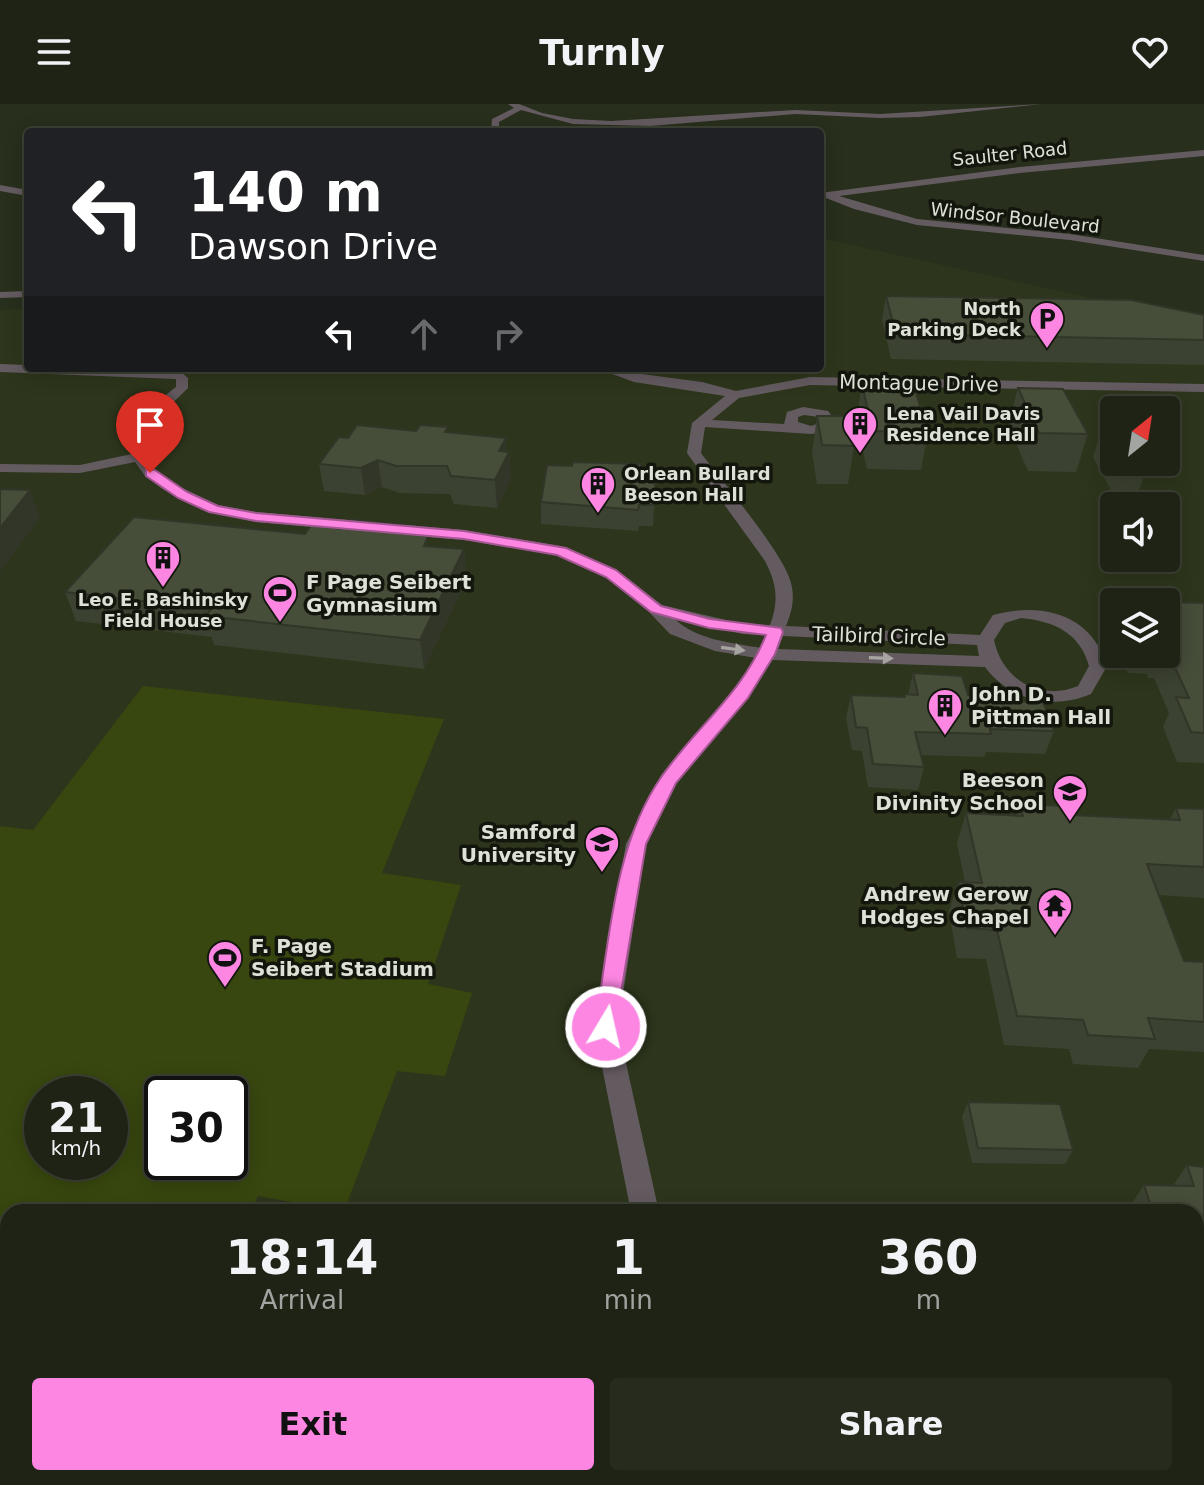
<!DOCTYPE html>
<html lang="en">
<head>
<meta charset="utf-8">
<style>
  :root { --surface:#1e2315; --page:#262b1e; --text:#f1f3f6; --muted:#a1a4a0; --line:#3c4034; --accent:#fd86e2 }
  body { margin:0; font-family:"DejaVu Sans",sans-serif; background:var(--page); color:var(--text); height:100vh; display:flex; flex-direction:column; font-size:30px; white-space:nowrap }
  * { box-sizing:border-box; margin:0 }
  p { font-size:26px; color:var(--muted) }
  .icon { flex:none; width:44px; height:44px; fill:none; stroke:currentColor; stroke-width:2; stroke-linecap:round; stroke-linejoin:round }
  .map { position:relative; flex:1; overflow:hidden }
  .details { position:absolute; left:0px; top:1100px; width:1204px; height:282px; display:flex; flex-direction:column; background:var(--surface); border-radius:24px 24px 0 0; box-shadow:0 4px 20px #0003,0 0 0 2px var(--line) }
  .details>* { flex:none }
  .banner { position:absolute; left:24px; top:24px; width:800px; height:244px; border-radius:8px; box-shadow:0 4px 20px #0003,0 0 0 2px var(--line); background:#202124; color:#fff; overflow:hidden }
  .needle { width:52px; rotate:30deg }
  .buttons { position:absolute; left:1100px; top:292px; display:grid; gap:16px }
  .buttons a { display:grid; place-items:center; width:80px; height:80px; border-radius:8px; background:var(--surface); box-shadow:0 4px 20px #0003,0 0 0 2px var(--line); font-size:40px }
  .speed { position:absolute; left:24px; top:972px; display:flex; gap:16px; font-size:40px; font-weight:700; text-align:center }
  .speed>* { display:grid; place-content:center; width:104px; height:104px; border-radius:50%; background:var(--surface); box-shadow:0 4px 20px #0003,0 0 0 2px var(--line); line-height:1 }
  .speed small { font-size:20px; font-weight:400 }
  .speed .limit { border:4px solid #111; border-radius:12px; background:#fff; color:#111 }
  .pin { position:absolute; display:grid; place-items:center; width:68px; height:68px; color:#fff; margin:-82px -34px; border-radius:50% 50% 50% 0; rotate:-45deg; box-shadow:0 0 8px #0007 }
  .pin .icon { rotate:45deg }
  .me { position:absolute; width:88px; margin:-44px; rotate:9deg; stroke-linejoin:round; filter:drop-shadow(0 0 6px #0008) }
  .turn { display:flex; align-items:center; gap:28px; height:168px; padding:0 32px; font-size:36px }
  .turn .icon { width:104px; height:104px; stroke-width:2.5 }
  .turn b { display:block; font-size:56px; line-height:68px }
  .lanes { display:flex; align-items:center; height:76px; padding:0 32px; background:#0003; justify-content:center; gap:40px; direction:ltr }
  .lanes .off { opacity:.35 }
  .eta { display:flex; justify-content:space-evenly; align-items:center; height:136px; text-align:center }
  .eta b { font-size:48px; font-weight:600; line-height:56px }
  .primary-button { display:flex; gap:16px; margin-top:auto; padding:16px 32px }
  .primary-button a { flex:1; height:92px; border-radius:8px; background:var(--accent); color:#111; font-size:32px; font-weight:600; line-height:92px; text-align:center }
  .primary-button a+a { background:var(--page); color:var(--text) }
  header { display:flex; justify-content:space-between; align-items:center; height:104px; padding:0 32px; background:var(--surface); font-size:36px; font-weight:600 }
  .map>svg:first-child { display:block }
  .built { fill:#2d361c; fill-rule:evenodd }
  .green { fill:#38470f; fill-rule:evenodd }
  .lines { fill:none; stroke-linecap:round; stroke-linejoin:round }
  .minor { fill:#645b61; fill-rule:evenodd }
  .wall { fill:#3c4231 }
  .shaded-wall { fill:#313628 }
  .building { fill:#464d39; stroke:#313628; stroke-width:2 }
  .oneway { fill:#a7a5a1 }
  .route { fill:#fd86e2; stroke:#a45793; stroke-width:2 }
  .labels { text-anchor:middle; stroke-width:7; stroke-linejoin:round; paint-order:stroke }
  .far-street-label { font-size:18px; fill:#dde2d6; stroke:#13160d }
  .far-poi-label { font-size:18px; font-weight:bold; fill:#dde2d6; stroke:#13160d; text-anchor:start }
  .street-label { font-size:20px; fill:#dde2d6; stroke:#13160d }
  .poi-label { font-size:20px; font-weight:bold; fill:#dde2d6; stroke:#13160d; text-anchor:start }
</style>
</head>
<body>
<header><svg class="icon" aria-label="menu" viewBox="0 0 24 24"><path d="M4 6h16M4 12h16M4 18h16"/></svg>Turnly<svg class="icon" aria-label="heart" viewBox="0 0 24 24"><path d="M12 20l-8-8c-3-5 5-10 8-4 3-6 11-1 8 4z"/></svg></header>
<div class="map">
<svg width="1204" height="1381" viewBox="0 0 1204 1381">
  <rect width="100%" height="100%" fill="#282f1c"/>
  <path class="built" d="M 820,134 L 1204,219 L 1204,1381 L 0,1381 L 0,206 L 28,204 L 28,264 L 820,264 ZM 1114,306 L 1166,306 L 1166,358 L 1114,358 ZM 1114,402 L 1166,402 L 1166,454 L 1114,454 ZM 1114,498 L 1166,498 L 1166,550 L 1114,550 ZM 42,990 L 110,990 L 110,1058 L 42,1058 ZM 162,990 L 230,990 L 230,1058 L 162,1058 ZM 8,1108 L 1196,1108 L 1196,1374 L 8,1374 Z"/>
  <path class="green" d="M 143,582 L 444,615 L 382,769 L 461,781 L 428,880 L 472,889 L 445,972 L 397,967 L 344,1107 L 258,1092 L 250,1108 L 8,1108 L 8,1193 L 0,1192 L 0,722 L 33,726 ZM 42,990 L 110,990 L 110,1058 L 42,1058 ZM 162,990 L 230,990 L 230,1058 L 162,1058 Z"/>
  <g class="lines">
    <g class="minor">
      <path d="M 508,0 L 519,0 L 542,9 L 573,15 L 611,17 L 795,6 L 880,10 L 1042,0 L 920,13 L 880,14 L 795,10 L 650,22 L 573,20 L 521,6 L 499,18 L 499,28 L 491,28 L 492,15 L 514,4 Z"/>
      <path d="M 1204,46 L 1204,52 L 1020,69 L 839,92 L 917,115 L 1070,130 L 1204,151 L 1204,157 L 1070,136 L 917,121 L 854,105 L 826,94 L 820,95 L 820,89 L 1020,63 Z"/>
      <path d="M 0,81 L 28,86 L 28,92 L 0,87 Z"/>
      <path d="M 28,187 L 28,193 L 0,194 L 0,188 Z"/>
      <path d="M 0,260 L 28,261 L 28,264 L 180,267 L 188,274 L 188,284 L 147,324 L 143,335 L 146,353 L 155,366 L 174,380 L 218,401 L 256,408 L 464,426 L 561,442 L 617,466 L 662,501 L 743,520 L 770,521 C 779,497 777,480 765,457 L 687,349 L 692,319 L 725,292 L 634,278 L 596,264 L 702,278 L 736,287 L 810,273 L 1204,280 L 1204,288 L 810,281 L 739,294 L 712,316 L 784,320 L 787,308 L 803,303 L 828,307 L 837,319 L 826,328 L 811,330 L 705,323 L 701,349 C 721,376 785,451 791,479 C 795,495 792,507 786,522 L 980,531 L 993,511 C 1041,498 1091,509 1107,562 L 1091,590 C 1054,606 1010,597 985,563 L 772,556 L 748,594 L 676,679 L 646,740 L 618,923 L 659,1108 L 631,1108 L 594,923 L 626,740 L 661,671 L 735,586 L 756,554 L 715,547 L 670,530 L 650,509 L 605,472 L 557,451 L 464,436 L 256,418 L 214,409 L 164,386 L 145,372 L 135,358 L 80,369 L 0,368 L 0,360 L 80,361 L 132,350 C 127,319 153,301 176,283 L 176,275 L 0,268 ZM 804,311 L 819,313 L 823,318 L 811,322 L 798,318 L 798,313 ZM 674,514 L 743,530 L 766,531 L 761,544 C 733,539 695,536 674,514 ZM 1021,514 C 1054,517 1080,529 1089,562 L 1078,582 C 1039,598 1002,575 994,536 L 1005,519 ZM 783,532 L 977,541 L 979,552 L 778,545 Z"/>
      <path d="M 299,1374 L 337,1374 L 334,1381 L 296,1381 Z"/>
      <path d="M 529,1374 L 566,1374 L 563,1381 L 526,1381 Z"/>
      <path d="M 764,1374 L 799,1374 L 802,1381 L 767,1381 Z"/>
    </g>
  </g>
  <g class="wall">
    <path d="M 886,192 L 1204,236 L 1204,261 L 891,255 L 882,216 Z"/>
    <path d="M 678,264 L 718,264 L 718,266 Z"/>
    <path d="M 862,281 L 928,329 L 921,366 L 867,365 L 856,318 Z"/>
    <path d="M 1018,284 L 1088,330 L 1076,368 L 1028,367 L 1008,321 Z"/>
    <path d="M 817,312 L 854,342 L 848,380 L 817,380 L 812,349 Z"/>
    <path d="M 1105,315 L 1114,315 L 1114,358 L 1149,358 L 1139,386 L 1111,386 L 1093,353 Z"/>
    <path d="M 416,327 L 448,329 L 509,348 L 511,375 L 497,404 L 454,400 L 450,390 L 400,389 L 382,383 L 365,391 L 324,387 L 319,360 L 348,334 Z"/>
    <path d="M 641,364 L 656,365 L 653,422 L 639,422 L 638,427 L 541,420 L 541,398 Z"/>
    <path d="M 402,421 L 403,430 L 429,442 L 464,445 L 467,474 L 424,565 L 214,541 L 212,533 L 76,517 L 65,488 L 342,425 Z"/>
    <path d="M 1137,497 L 1204,499 L 1204,659 L 1177,658 L 1163,623 L 1169,609 L 1154,574 L 1148,574 L 1147,570 L 1128,569 L 1120,550 L 1166,550 L 1166,498 L 1137,498 Z"/>
    <path d="M 913,569 L 968,591 L 987,597 L 1054,627 L 1045,650 L 986,648 L 984,653 L 921,651 L 924,663 L 918,686 L 868,683 L 862,647 L 852,646 L 846,614 L 851,591 L 904,593 L 904,590 L 908,590 Z"/>
    <path d="M 1020,700 L 1071,711 L 1170,715 L 1176,704 L 1204,705 L 1204,794 L 1159,791 L 1184,857 L 1204,858 L 1204,948 L 1149,945 L 1138,964 L 1073,960 L 1069,945 L 1004,941 L 986,855 L 957,854 L 949,808 L 958,778 L 965,779 L 957,739 L 966,709 L 1016,711 Z"/>
    <path d="M 968,998 L 1073,1046 L 1065,1060 L 972,1059 L 962,1013 Z"/>
    <path d="M 1187,1061 L 1204,1063 L 1204,1210 L 1200,1199 L 1196,1199 L 1196,1108 L 1126,1108 L 1144,1081 L 1173,1082 Z"/>
    <path d="M 0,1171 L 8,1173 L 8,1347 L 0,1345 Z"/>
  </g>
  <g class="shaded-wall">
    <path d="M 506,334 L 507,352 L 509,348 L 511,375 L 497,404 L 495,376 L 499,347 Z"/>
    <path d="M 378,356 L 382,383 L 365,391 L 361,364 Z"/>
    <path d="M 30,386 L 40,414 L 0,468 L 0,424 Z"/>
    <path d="M 464,445 L 467,474 L 424,565 L 420,536 Z"/>
    <path d="M 2,1310 L 8,1316 L 8,1341 L 0,1333 L 0,1314 Z"/>
  </g>
  <g class="building">
    <path d="M 886,192 L 1131,196 L 1204,211 L 1204,236 L 896,230 Z"/>
    <path d="M 862,281 L 914,282 L 928,329 L 873,327 Z"/>
    <path d="M 1018,284 L 1063,285 L 1088,330 L 1039,329 Z"/>
    <path d="M 817,312 L 847,312 L 854,342 L 822,341 Z"/>
    <path d="M 1105,315 L 1114,315 L 1114,331 Z"/>
    <path d="M 357,321 L 416,327 L 420,321 L 448,323 L 445,328 L 506,334 L 499,347 L 509,348 L 495,376 L 451,372 L 447,362 L 396,362 L 378,356 L 361,364 L 319,360 L 339,333 L 348,334 Z"/>
    <path d="M 573,358 L 641,360 L 641,364 L 656,365 L 654,401 L 639,401 L 638,406 L 541,398 L 547,361 L 572,362 Z"/>
    <path d="M 0,385 L 30,386 L 0,424 Z"/>
    <path d="M 134,413 L 305,430 L 311,421 L 342,425 L 349,415 L 402,421 L 397,429 L 428,432 L 424,442 L 464,445 L 420,536 L 206,512 L 211,505 L 65,488 Z"/>
    <path d="M 1137,497 L 1204,499 L 1204,629 L 1191,628 L 1176,593 L 1189,594 L 1166,544 L 1166,498 L 1138,498 Z"/>
    <path d="M 913,569 L 962,572 L 968,591 L 986,592 L 987,597 L 1043,598 L 1054,627 L 990,625 L 991,630 L 915,628 L 924,663 L 873,660 L 867,624 L 856,623 L 851,591 L 905,593 L 904,590 L 918,591 Z"/>
    <path d="M 1020,700 L 1068,702 L 1071,711 L 1180,716 L 1176,704 L 1204,705 L 1204,763 L 1147,760 L 1184,857 L 1204,858 L 1204,918 L 1148,914 L 1155,935 L 1088,931 L 1083,916 L 1017,912 L 997,826 L 967,824 L 958,778 L 982,779 L 966,709 L 1023,712 Z"/>
    <path d="M 968,998 L 1060,1000 L 1073,1046 L 978,1044 Z"/>
    <path d="M 1187,1061 L 1204,1063 L 1204,1172 L 1196,1172 L 1196,1108 L 1153,1108 L 1144,1081 L 1194,1082 Z"/>
    <path d="M 0,1171 L 8,1173 L 8,1312 L 2,1310 L 0,1314 Z"/>
  </g>
  <defs><path id="oneway-solid" d="M-6-.8H1V-3.2L6.5 0L1 3.2V.8H-6Z" transform="scale(2)"/></defs>
  <g class="oneway">
    <use href="#oneway-solid" transform="translate(733 545) rotate(8)"/>
    <use href="#oneway-solid" transform="translate(881 554) rotate(2)"/>
  </g>
  <path class="route" d="M 146,366 L 155,366 L 187,388 L 218,402 L 256,409 L 464,427 L 566,444 L 616,466 L 661,502 L 710,515 L 781,524 L 783,528 L 775,550 L 748,594 L 676,679 L 646,740 L 614,930 L 606,932 L 598,930 L 595,923 C 609,842 613,741 662,672 C 696,623 743,589 766,531 L 709,524 L 651,508 L 606,473 L 557,451 L 464,435 L 256,417 L 209,408 L 178,394 L 146,372 Z"/>
  <defs>
    <symbol id="parking-pin" viewBox="-11 -11 22 30"><path d="M0 17L-7.5 6A9.5 9.5 0 1 1 7.5 6Z" fill="#fd86e2" stroke="#13160d"/><path d="M-3.5-5.5H1a3.5 3.5 0 0 1 0 7H-1V5.5H-3.5ZM-1-3.4V-.6H.8a1.4 1.4 0 0 0 0-2.8Z" fill="#111"/></symbol>
    <symbol id="building-pin" viewBox="-11 -11 22 30"><path d="M0 17L-7.5 6A9.5 9.5 0 1 1 7.5 6Z" fill="#fd86e2" stroke="#13160d"/><path d="M-4-6H4V6H1V3H-1V6H-4ZM-2.5-4.3h1.7v1.8h-1.7ZM.8-4.3h1.7v1.8H.8ZM-2.5-1h1.7V.8h-1.7ZM.8-1h1.7V.8H.8Z" fill="#111"/></symbol>
    <symbol id="stadium-pin" viewBox="-11 -11 22 30"><path d="M0 17L-7.5 6A9.5 9.5 0 1 1 7.5 6Z" fill="#fd86e2" stroke="#13160d"/><path d="M0-5a6.5 5 0 1 0 0 10a6.5 5 0 1 0 0-10ZM-3.5-1.8h7v3.6h-7Z" fill="#111"/></symbol>
    <symbol id="school-pin" viewBox="-11 -11 22 30"><path d="M0 17L-7.5 6A9.5 9.5 0 1 1 7.5 6Z" fill="#fd86e2" stroke="#13160d"/><path d="M0-5L7-2L0 1L-7-2ZM-4 1L0 2.5L4 1V4Q0 6-4 4Z" fill="#111"/></symbol>
    <symbol id="university-pin" viewBox="-11 -11 22 30"><path d="M0 17L-7.5 6A9.5 9.5 0 1 1 7.5 6Z" fill="#fd86e2" stroke="#13160d"/><path d="M0-5L7-2L0 1L-7-2ZM-4 1L0 2.5L4 1V4Q0 6-4 4Z" fill="#111"/></symbol>
    <symbol id="temple-pin" viewBox="-11 -11 22 30"><path d="M0 17L-7.5 6A9.5 9.5 0 1 1 7.5 6Z" fill="#fd86e2" stroke="#13160d"/><path d="M0-6L5-2H3V0L6.5 2.5H4V6H1.5V3h-3V6H-4V2.5H-6.5L-3 0V-2H-5Z" fill="#111"/></symbol>
  </defs>
  <g fill-rule="evenodd">
    <use href="#parking-pin" x="1027" y="195" width="40" height="54"/>
    <use href="#building-pin" x="840" y="300" width="40" height="54"/>
    <use href="#building-pin" x="578" y="360" width="40" height="54"/>
    <use href="#building-pin" x="143" y="434" width="40" height="54"/>
    <use href="#stadium-pin" x="260" y="469" width="40" height="54"/>
    <use href="#building-pin" x="925" y="582" width="40" height="54"/>
    <use href="#school-pin" x="1050" y="668" width="40" height="54"/>
    <use href="#university-pin" x="582" y="719" width="40" height="54"/>
    <use href="#temple-pin" x="1035" y="782" width="40" height="54"/>
    <use href="#stadium-pin" x="205" y="834" width="40" height="54"/>
  </g>
  <g class="labels">
    <g class="far-street-label">
      <text transform="translate(1010 50) rotate(-6)" y="6">Saulter Road</text>
      <text transform="translate(1015 114) rotate(6)" y="6">Windsor Boulevard</text>
    </g>
    <g class="far-poi-label">
      <text x="1021" y="211" text-anchor="end">North<tspan x="1021" dy="21">Parking Deck</tspan></text>
      <text x="886" y="316">Lena Vail Davis<tspan x="886" dy="21">Residence Hall</tspan></text>
      <text x="624" y="376">Orlean Bullard<tspan x="624" dy="21">Beeson Hall</tspan></text>
      <text x="163" y="502" text-anchor="middle">Leo E. Bashinsky<tspan x="163" dy="21">Field House</tspan></text>
    </g>
    <g class="street-label">
      <text transform="translate(919 279) rotate(1)" y="7">Montague Drive</text>
      <text transform="translate(879 532) rotate(2)" y="7">Tailbird Circle</text>
    </g>
    <g class="poi-label">
      <text x="306" y="485">F Page Seibert<tspan x="306" dy="23">Gymnasium</tspan></text>
      <text x="971" y="597">John D.<tspan x="971" dy="23">Pittman Hall</tspan></text>
      <text x="1044" y="683" text-anchor="end">Beeson<tspan x="1044" dy="23">Divinity School</tspan></text>
      <text x="576" y="735" text-anchor="end">Samford<tspan x="576" dy="23">University</tspan></text>
      <text x="1029" y="797" text-anchor="end">Andrew Gerow<tspan x="1029" dy="23">Hodges Chapel</tspan></text>
      <text x="251" y="849">F. Page<tspan x="251" dy="23">Seibert Stadium</tspan></text>
    </g>
  </g>
</svg>
<div class="buttons">
<a><svg class="needle" viewBox="-14 -14 28 28"><path d="M0-13l5 13h-10z" fill="#e53935"/><path d="M0 13l5-13h-10z" fill="#a1a4a0"/></svg></a>
<a><svg class="icon" aria-label="sound" viewBox="0 0 24 24"><path d="M4 9h4l5-4v14l-5-4H4zM17 9q2 3 0 6"/></svg></a>
<a><svg class="icon" aria-label="layers" viewBox="0 0 24 24"><path d="M12 4l9 5-9 5-9-5zM3 14l9 5 9-5"/></svg></a>
</div>
<div class="speed"><div>21<small>km/h</small></div><div class="limit">30</div></div>
<div class="pin" style="left:150px;top:369px;background:#d93025"><svg class="icon" aria-label="arrive" viewBox="0 0 24 24"><path d="M6 21V4h12l-3 4 3 4H6"/></svg></div>
<svg class="me" style="left:606px;top:923px" viewBox="-20 -20 40 40"><circle r="17" fill="#fd86e2" stroke="#fff" stroke-width="3"/><path d="M0-11L8 9 0 5-8 9z" fill="#fff"/></svg>
<div class="banner">
<div class="turn"><svg class="icon" aria-label="left" viewBox="0 0 24 24"><path d="M17 20v-9H6M10 6l-5 5 5 5"/></svg><div><b>140 m</b>Dawson Drive</div></div>
<div class="lanes"><svg class="icon" aria-label="left" viewBox="0 0 24 24"><path d="M17 20v-9H6M10 6l-5 5 5 5"/></svg><svg class="icon off" aria-label="ahead" viewBox="0 0 24 24"><path d="M12 20V5M6 11l6-6 6 6"/></svg><svg class="icon off" aria-label="right" viewBox="0 0 24 24"><path d="M7 20v-9h11M14 6l5 5-5 5"/></svg></div>
</div>
<section class="details">
<div class="eta">
<div><b>18:14</b><p>Arrival</p></div>
<div><b>1</b><p>min</p></div>
<div><b>360</b><p>m</p></div>
</div>
<div class="primary-button"><a>Exit</a><a>Share</a></div>
</section>
</div>
</body>
</html>
